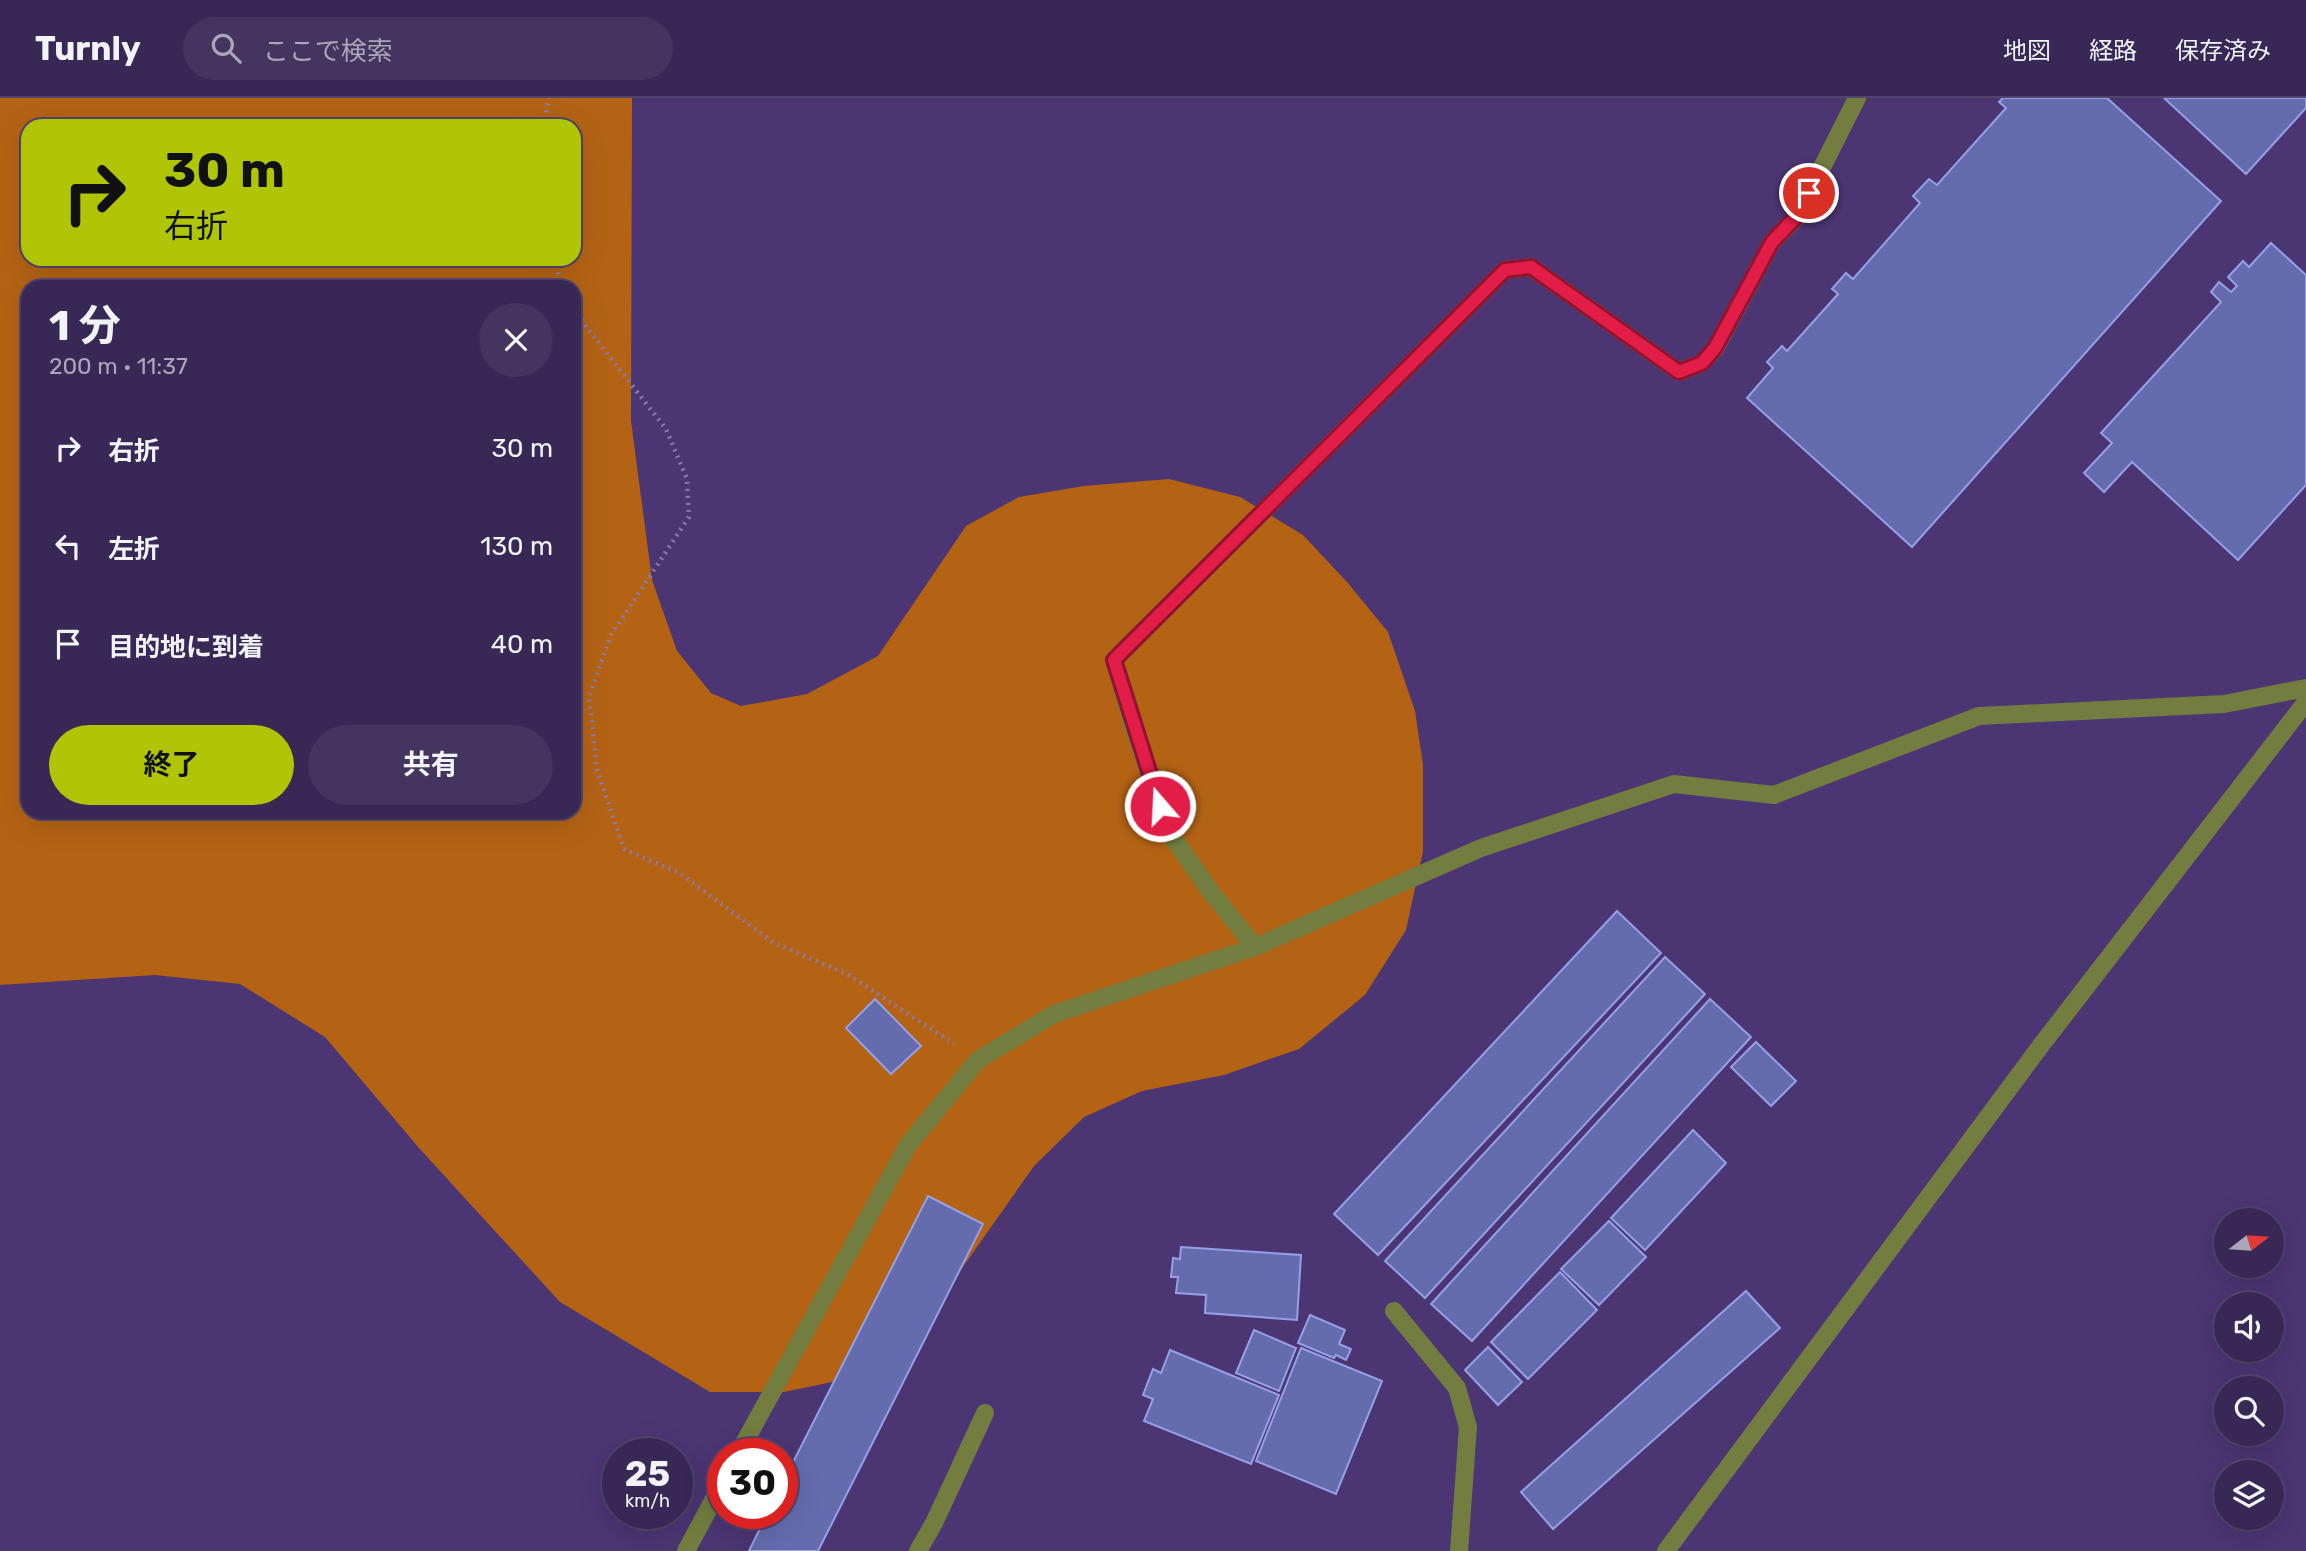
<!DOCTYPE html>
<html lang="ja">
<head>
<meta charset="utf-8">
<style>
  :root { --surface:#382856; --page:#433460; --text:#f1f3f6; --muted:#aba6b9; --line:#52446c; --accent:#afc505 }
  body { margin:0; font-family:Rubik,"Noto Sans JP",sans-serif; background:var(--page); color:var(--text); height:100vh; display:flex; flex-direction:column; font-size:26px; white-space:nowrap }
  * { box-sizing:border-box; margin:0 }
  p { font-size:23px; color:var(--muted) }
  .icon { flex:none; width:38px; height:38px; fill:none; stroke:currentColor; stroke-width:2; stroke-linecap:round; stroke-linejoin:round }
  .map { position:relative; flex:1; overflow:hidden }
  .drawer { position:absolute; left:21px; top:182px; width:560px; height:539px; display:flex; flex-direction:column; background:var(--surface); border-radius:21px; box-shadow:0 7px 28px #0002,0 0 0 2px var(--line) }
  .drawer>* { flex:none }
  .top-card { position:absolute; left:21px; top:21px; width:560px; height:147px; border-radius:21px; box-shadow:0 7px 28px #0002,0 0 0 2px var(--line); background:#afc505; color:#111; overflow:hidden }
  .needle { width:46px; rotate:73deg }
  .fabs { position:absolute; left:2214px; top:1110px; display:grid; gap:14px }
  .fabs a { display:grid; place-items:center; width:70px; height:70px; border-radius:50%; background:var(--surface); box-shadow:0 7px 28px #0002,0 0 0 2px var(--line); font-size:35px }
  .speed { position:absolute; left:602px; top:1340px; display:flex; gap:14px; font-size:35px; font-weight:700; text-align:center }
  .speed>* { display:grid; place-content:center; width:91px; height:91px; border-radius:50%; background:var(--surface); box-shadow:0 7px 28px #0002,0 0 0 2px var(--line); line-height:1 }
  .speed small { font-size:18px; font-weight:400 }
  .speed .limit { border:10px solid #d22; background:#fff; color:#111 }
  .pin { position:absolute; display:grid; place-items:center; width:60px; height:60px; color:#fff; margin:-30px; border:4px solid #fff; border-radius:50%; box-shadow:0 2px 7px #0007 }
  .me { position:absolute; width:77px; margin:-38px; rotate:341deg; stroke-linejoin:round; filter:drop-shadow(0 0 5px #0008) }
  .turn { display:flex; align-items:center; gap:24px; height:147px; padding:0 28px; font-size:32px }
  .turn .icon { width:91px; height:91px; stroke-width:2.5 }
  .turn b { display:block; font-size:49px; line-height:60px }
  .round { display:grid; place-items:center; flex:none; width:74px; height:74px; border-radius:37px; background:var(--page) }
  .head { display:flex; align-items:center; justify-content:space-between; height:119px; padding:0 28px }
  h1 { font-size:42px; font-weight:700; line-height:52px }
  .button { display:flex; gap:14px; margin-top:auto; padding:14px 28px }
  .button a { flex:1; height:80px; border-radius:42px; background:var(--accent); color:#111; font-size:28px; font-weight:700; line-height:80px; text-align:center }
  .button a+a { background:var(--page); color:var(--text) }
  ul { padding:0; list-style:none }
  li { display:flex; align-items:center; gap:21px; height:98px; padding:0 28px }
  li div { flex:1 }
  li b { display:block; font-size:26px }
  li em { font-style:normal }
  header { display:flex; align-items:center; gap:42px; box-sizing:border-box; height:98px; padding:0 35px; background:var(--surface); border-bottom:2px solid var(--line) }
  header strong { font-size:33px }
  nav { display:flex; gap:38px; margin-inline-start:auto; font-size:24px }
  .search { width:490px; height:63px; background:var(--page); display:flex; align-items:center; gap:18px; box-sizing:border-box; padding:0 24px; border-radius:38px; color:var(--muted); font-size:26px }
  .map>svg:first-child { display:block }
  .forest { fill:#b46315; fill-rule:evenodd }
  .building { fill:#646cae; stroke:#96a0e6; stroke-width:2 }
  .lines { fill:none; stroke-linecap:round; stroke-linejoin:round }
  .path { stroke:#8b7baa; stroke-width:4.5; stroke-dasharray:2 5; stroke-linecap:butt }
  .minor { stroke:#727d3f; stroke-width:18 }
  .route-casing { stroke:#92132f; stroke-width:18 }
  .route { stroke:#e11d48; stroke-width:12 }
</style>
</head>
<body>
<header>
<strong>Turnly</strong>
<div class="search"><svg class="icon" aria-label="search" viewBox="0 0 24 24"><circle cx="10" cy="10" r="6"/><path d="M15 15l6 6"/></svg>ここで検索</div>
<nav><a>地図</a><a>経路</a><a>保存済み</a></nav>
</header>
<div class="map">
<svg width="2306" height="1453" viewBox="0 0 2306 1453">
  <rect width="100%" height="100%" fill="#4b3573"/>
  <path class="forest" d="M 0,0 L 632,0 L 631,323 L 652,482 L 677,553 L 711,595 L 741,608 L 807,596 L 878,558 L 966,428 L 1019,399 L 1084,388 L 1169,381 L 1240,399 L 1303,437 L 1347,484 L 1388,534 L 1415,613 L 1423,667 L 1423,753 L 1406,832 L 1365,897 L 1299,951 L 1224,977 L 1142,993 L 1084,1019 L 1034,1068 L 960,1173 L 900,1247 L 837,1283 L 784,1294 L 710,1294 L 560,1204 L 419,1050 L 325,939 L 240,886 L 155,877 L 0,887 ZM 28,28 L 574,28 L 574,161 L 28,161 ZM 28,189 L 574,189 L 574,714 L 28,714 Z"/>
  <g class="building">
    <path d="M 2003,0 L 2107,0 L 2221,103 L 1912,449 L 1747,300 L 1773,270 L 1767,264 L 1782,248 L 1787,253 L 1838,196 L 1832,191 L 1846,175 L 1853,181 L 1920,105 L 1913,98 L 1929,81 L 1937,87 L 2006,10 L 1999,4 Z"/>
    <path d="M 2164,0 L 2306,0 L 2306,10 L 2246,76 Z"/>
    <path d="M 2271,145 L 2306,177 L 2306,387 L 2238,462 L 2132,364 L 2104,394 L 2084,375 L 2112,345 L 2101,335 L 2221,204 L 2211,194 L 2219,184 L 2231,194 L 2237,188 L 2228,179 L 2243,163 L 2249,169 Z"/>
    <path d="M 1617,813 L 1661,855 L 1378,1157 L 1334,1116 Z"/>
    <path d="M 1665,859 L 1705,896 L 1425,1200 L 1385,1163 Z"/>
    <path d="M 875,901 L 921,948 L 891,976 L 846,930 Z"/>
    <path d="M 1710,901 L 1751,939 L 1472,1243 L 1431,1206 Z"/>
    <path d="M 1756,944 L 1796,983 L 1771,1008 L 1731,969 Z"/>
    <path d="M 1693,1032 L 1726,1065 L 1645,1152 L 1611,1120 Z"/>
    <path d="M 928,1098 L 983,1126 L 818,1453 L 749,1453 L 767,1416 L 782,1416 L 782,1386 Z"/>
    <path d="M 1609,1123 L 1646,1159 L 1599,1207 L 1561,1171 Z"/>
    <path d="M 1181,1149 L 1301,1157 L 1297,1222 L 1205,1215 L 1206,1197 L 1176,1195 L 1178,1179 L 1171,1179 L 1173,1160 L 1180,1161 Z"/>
    <path d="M 1560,1174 L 1597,1212 L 1528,1281 L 1491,1244 Z"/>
    <path d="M 1746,1193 L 1780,1230 L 1553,1431 L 1521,1394 Z"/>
    <path d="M 1310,1217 L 1345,1232 L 1339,1246 L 1351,1251 L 1346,1262 L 1336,1257 L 1334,1260 L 1298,1245 Z"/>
    <path d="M 1254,1232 L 1296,1250 L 1279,1293 L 1236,1275 Z"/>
    <path d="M 1488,1249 L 1522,1284 L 1498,1307 L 1465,1272 Z"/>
    <path d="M 1301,1250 L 1382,1283 L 1336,1396 L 1256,1363 Z"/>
    <path d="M 1170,1252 L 1279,1297 L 1251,1366 L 1144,1323 L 1153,1301 L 1143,1297 L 1153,1271 L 1161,1275 Z"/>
  </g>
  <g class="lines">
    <g class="path">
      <path d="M 543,28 L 549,0"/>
      <path d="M 554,161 L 562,189"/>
      <path d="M 574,209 L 585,227 L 666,331 L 687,381 L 689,419 L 611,537 L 589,598 L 597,672 L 624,751 L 681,776 L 774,845 L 847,876 L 954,946"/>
    </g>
    <g class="minor">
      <path d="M 1255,849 L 1211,794 L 1169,734 L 1134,632 L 1114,562 L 1505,172 L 1531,169 L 1679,274 L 1702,265 L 1715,251 L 1772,144 L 1797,119 L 1857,0"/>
      <path d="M 1394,1213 L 1457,1290 L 1468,1329 L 1459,1453"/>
      <path d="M 738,1356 L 908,1047 L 978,962 L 1054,916 L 1255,849 L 1481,750 L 1674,686 L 1774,697 L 1979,618 L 2224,606 L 2306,590"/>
      <path d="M 686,1453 L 723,1384"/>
      <path d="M 918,1453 L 934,1425 L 985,1315"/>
      <path d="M 1666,1453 L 2039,950 L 2306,604"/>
    </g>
  </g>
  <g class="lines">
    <defs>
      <path id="route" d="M 1160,708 L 1114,562 L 1505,172 L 1531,169 L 1679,274 L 1702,265 L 1715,250 L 1772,144 L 1797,118 L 1809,95"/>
    </defs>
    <use href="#route" class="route-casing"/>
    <use href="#route" class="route"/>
  </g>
</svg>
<div class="fabs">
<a><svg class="needle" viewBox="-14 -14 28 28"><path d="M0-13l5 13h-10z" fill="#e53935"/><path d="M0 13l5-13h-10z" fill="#aba6b9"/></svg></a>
<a><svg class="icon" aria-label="sound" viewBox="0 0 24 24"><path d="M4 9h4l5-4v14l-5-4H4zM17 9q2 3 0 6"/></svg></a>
<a><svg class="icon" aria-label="search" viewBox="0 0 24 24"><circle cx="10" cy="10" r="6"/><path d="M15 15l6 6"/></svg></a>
<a><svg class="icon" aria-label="layers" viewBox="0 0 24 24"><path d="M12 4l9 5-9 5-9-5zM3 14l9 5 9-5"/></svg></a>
</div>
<div class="speed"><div>25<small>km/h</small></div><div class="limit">30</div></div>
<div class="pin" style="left:1809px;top:95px;background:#d93025"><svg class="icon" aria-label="arrive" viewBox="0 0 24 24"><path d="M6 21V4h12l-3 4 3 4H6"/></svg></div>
<svg class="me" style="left:1160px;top:708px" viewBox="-20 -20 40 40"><circle r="17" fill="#e11d48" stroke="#fff" stroke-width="3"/><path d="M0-11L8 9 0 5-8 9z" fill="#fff"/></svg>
<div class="top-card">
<div class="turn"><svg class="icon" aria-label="right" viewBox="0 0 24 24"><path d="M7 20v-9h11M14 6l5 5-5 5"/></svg><div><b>30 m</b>右折</div></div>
</div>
<section class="drawer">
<div class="head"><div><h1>1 分</h1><p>200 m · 11:37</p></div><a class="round"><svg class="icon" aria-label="close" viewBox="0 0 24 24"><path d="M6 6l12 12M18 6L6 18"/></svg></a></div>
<ul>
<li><svg class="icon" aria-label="right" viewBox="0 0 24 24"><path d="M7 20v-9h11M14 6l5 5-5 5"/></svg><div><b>右折</b></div><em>30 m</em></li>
<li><svg class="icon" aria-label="left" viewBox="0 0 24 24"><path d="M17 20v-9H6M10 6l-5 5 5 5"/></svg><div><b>左折</b></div><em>130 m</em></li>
<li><svg class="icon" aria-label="arrive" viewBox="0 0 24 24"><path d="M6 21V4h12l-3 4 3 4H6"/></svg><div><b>目的地に到着</b></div><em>40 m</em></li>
</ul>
<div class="button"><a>終了</a><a>共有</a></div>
</section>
</div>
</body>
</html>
